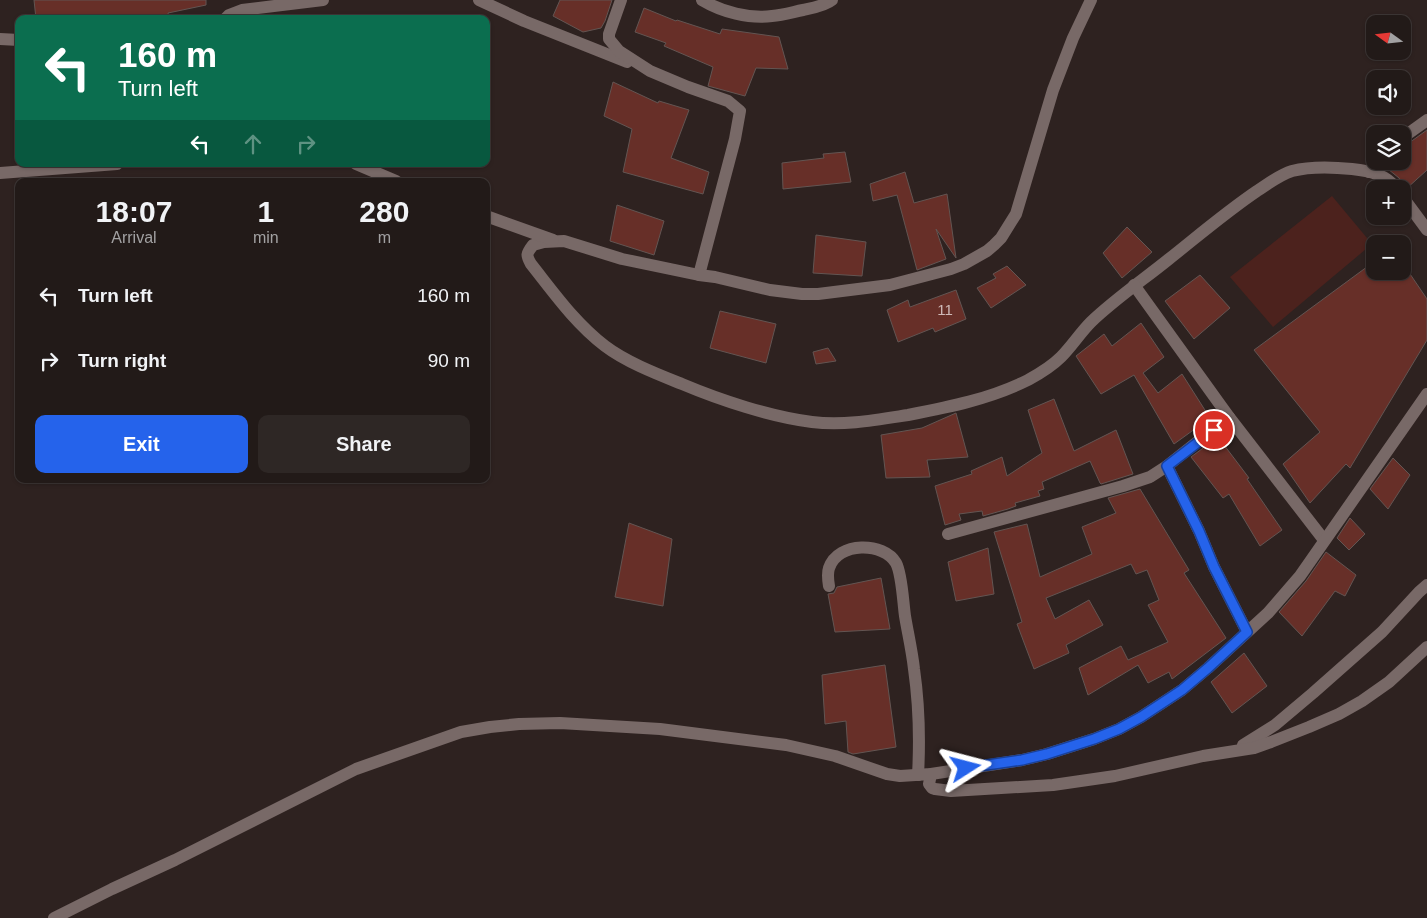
<!DOCTYPE html>
<html lang="en">
<head>
<meta charset="utf-8">
<style>
  :root { --surface:#221a18; --page:#2e2725; --text:#f1f3f6; --muted:#a2a1a2; --line:#3f3837; --accent:#2563eb }
  body { margin:0; font-family:Helvetica,sans-serif; background:var(--page); color:var(--text); height:100vh; display:flex; flex-direction:column; font-size:19px; white-space:nowrap }
  * { box-sizing:border-box; margin:0 }
  p { font-size:16px; color:var(--muted) }
  .icon { flex:none; width:28px; height:28px; fill:none; stroke:currentColor; stroke-width:2; stroke-linecap:round; stroke-linejoin:round }
  .map { position:relative; flex:1; overflow:hidden }
  .side { position:absolute; left:15px; top:178px; width:475px; height:305px; display:flex; flex-direction:column; background:var(--surface); border-radius:10px; box-shadow:0 1px 4px #0004,0 0 0 1px var(--line) }
  .side>* { flex:none }
  .guide { position:absolute; left:15px; top:15px; width:475px; height:152px; border-radius:10px; box-shadow:0 1px 4px #0004,0 0 0 1px var(--line); background:#0b6e4f; color:#fff; overflow:hidden }
  .needle { width:32px; rotate:285deg }
  .tools { position:absolute; left:1366px; top:15px; display:grid; gap:10px }
  .tools a { display:grid; place-items:center; width:45px; height:45px; border-radius:10px; background:var(--surface); box-shadow:0 1px 4px #0004,0 0 0 1px var(--line); font-size:25px }
  .pin { position:absolute; display:grid; place-items:center; width:42px; height:42px; color:#fff; margin:-21px; border:2px solid #fff; border-radius:50%; box-shadow:0 1px 5px #0007 }
  .me { position:absolute; width:55px; margin:-28px; rotate:81deg; stroke-linejoin:round; filter:drop-shadow(0 0 4px #0008) }
  .turn { display:flex; align-items:center; gap:18px; height:105px; padding:0 20px; font-size:22px }
  .turn .icon { width:65px; height:65px; stroke-width:2.5 }
  .turn b { display:block; font-size:35px; line-height:42px }
  .lanes { display:flex; align-items:center; height:48px; padding:0 20px; background:#0003; justify-content:center; gap:25px; direction:ltr }
  .lanes .off { opacity:.35 }
  .eta { display:flex; justify-content:space-evenly; align-items:center; height:85px; text-align:center }
  .eta b { font-size:30px; font-weight:700; line-height:35px }
  .cta { display:flex; gap:10px; margin-top:auto; padding:10px 20px }
  .cta a { flex:1; height:58px; border-radius:10px; background:var(--accent); color:#fff; font-size:20px; font-weight:700; line-height:58px; text-align:center }
  .cta a+a { background:var(--page); color:var(--text) }
  ul { padding:0; list-style:none }
  li { display:flex; align-items:center; gap:15px; height:65px; padding:0 20px }
  li div { flex:1 }
  li b { display:block; font-size:19px }
  li em { font-style:normal }
  .map>svg:first-child { display:block }
  .green { fill:#4c221d }
  .building { fill:#672f28; stroke:#635552 }
  .lines { fill:none; stroke-linecap:round; stroke-linejoin:round }
  .minor { stroke:#786967; stroke-width:12 }
  .route-casing { stroke:#184099; stroke-width:12 }
  .route { stroke:#2563eb; stroke-width:9 }
  .labels { text-anchor:middle; stroke-width:5; stroke-linejoin:round; paint-order:stroke }
  .number-label { font-size:15px; fill:#cfbab8 }
</style>
</head>
<body>
<div class="map">
<svg width="1427" height="918" viewBox="0 0 1427 918">
  <rect width="100%" height="100%" fill="#2e2220"/>
  <path class="green" d="M 1332,196 L 1372,244 L 1273,327 L 1230,277 Z"/>
  <g class="building">
    <path d="M 34,0 L 206,0 L 206,5 L 168,13 L 169,19 L 36,19 Z"/>
    <path d="M 560,0 L 612,0 L 605,21 L 601,28 L 583,32 L 553,16 Z"/>
    <path d="M 644,8 L 676,21 L 677,20 L 720,34 L 722,29 L 779,37 L 788,69 L 756,68 L 745,96 L 708,86 L 713,67 L 664,46 L 666,43 L 635,32 Z"/>
    <path d="M 613,82 L 658,103 L 659,101 L 689,110 L 671,158 L 709,172 L 703,194 L 623,172 L 632,129 L 604,116 Z"/>
    <path d="M 1427,130 L 1427,170 L 1406,189 L 1399,178 L 1383,165 L 1384,161 L 1402,161 L 1402,148 Z"/>
    <path d="M 845,152 L 851,182 L 783,189 L 782,163 L 824,158 L 823,154 Z"/>
    <path d="M 905,172 L 914,203 L 947,194 L 956,258 L 936,229 L 946,259 L 917,270 L 897,195 L 873,201 L 870,184 Z"/>
    <path d="M 617,205 L 664,221 L 654,255 L 610,241 Z"/>
    <path d="M 1127,227 L 1152,252 L 1122,278 L 1103,253 Z"/>
    <path d="M 816,235 L 866,242 L 862,276 L 813,273 Z"/>
    <path d="M 1375,261 L 1375,271 L 1408,271 L 1427,299 L 1427,340 L 1350,468 L 1346,464 L 1310,503 L 1283,464 L 1320,432 L 1254,350 Z"/>
    <path d="M 1007,266 L 1026,285 L 991,308 L 977,288 L 996,278 L 993,274 Z"/>
    <path d="M 1200,275 L 1230,308 L 1194,339 L 1165,301 Z"/>
    <path d="M 956,290 L 966,319 L 935,332 L 933,328 L 898,342 L 887,310 L 908,300 L 910,307 Z"/>
    <path d="M 720,311 L 776,324 L 766,363 L 710,348 Z"/>
    <path d="M 1141,323 L 1164,357 L 1143,373 L 1158,393 L 1182,374 L 1210,418 L 1174,444 L 1134,375 L 1101,394 L 1076,356 L 1104,334 L 1112,346 Z"/>
    <path d="M 828,348 L 836,361 L 816,364 L 813,352 Z"/>
    <path d="M 1054,399 L 1074,451 L 1116,430 L 1133,474 L 1101,484 L 1100,483 L 1090,461 L 1042,482 L 1044,489 L 1038,491 L 1040,496 L 1015,503 L 1016,506 L 1008,509 L 983,516 L 982,511 L 959,514 L 961,520 L 945,525 L 935,486 L 972,474 L 971,471 L 1002,457 L 1007,476 L 1042,453 L 1028,410 Z"/>
    <path d="M 956,413 L 968,457 L 927,460 L 930,477 L 886,478 L 881,435 L 922,428 Z"/>
    <path d="M 1218,437 L 1249,478 L 1247,479 L 1282,530 L 1260,546 L 1229,494 L 1223,498 L 1191,457 Z"/>
    <path d="M 1393,458 L 1410,475 L 1388,509 L 1370,489 Z"/>
    <path d="M 1140,489 L 1189,570 L 1184,573 L 1226,638 L 1172,679 L 1169,672 L 1148,683 L 1138,665 L 1088,695 L 1079,668 L 1121,646 L 1128,660 L 1168,642 L 1148,605 L 1159,600 L 1147,570 L 1136,574 L 1131,564 L 1046,598 L 1055,619 L 1089,600 L 1103,625 L 1066,645 L 1069,653 L 1034,669 L 1017,624 L 1022,622 L 994,532 L 1027,524 L 1040,577 L 1092,554 L 1082,527 L 1116,513 L 1108,498 Z"/>
    <path d="M 1350,518 L 1365,534 L 1349,550 L 1337,538 Z"/>
    <path d="M 629,523 L 672,539 L 663,606 L 615,597 Z"/>
    <path d="M 988,548 L 994,594 L 956,601 L 948,562 Z"/>
    <path d="M 1326,552 L 1356,575 L 1345,596 L 1335,591 L 1302,636 L 1279,612 L 1306,581 Z"/>
    <path d="M 881,578 L 890,629 L 835,632 L 828,594 L 834,593 L 837,587 Z"/>
    <path d="M 1244,653 L 1267,686 L 1232,713 L 1211,682 Z"/>
    <path d="M 885,665 L 896,747 L 853,754 L 848,752 L 846,721 L 825,724 L 822,675 Z"/>
  </g>
  <g class="lines">
    <g class="minor">
      <path d="M 479,0 L 524,21 L 627,62"/>
      <path d="M 621,0 L 609,34 L 609,39 L 619,51 L 650,71 L 688,87 L 728,101 L 740,111 L 735,139 L 699,275"/>
      <path d="M 702,0 C 722,12 749,19 772,16 C 783,15 793,12 803,10 C 812,8 825,6 832,0"/>
      <path d="M 1091,0 L 1073,38 L 1053,90 L 1016,214 L 1001,238 L 994,245 L 987,251 L 964,264 L 951,269 L 890,285 L 818,294 L 802,294 L 770,290 L 715,277 L 699,275 L 622,259 L 564,241 L 544,242 L 533,245 C 526,254 526,255 531,264 C 554,293 575,323 605,346 C 626,362 657,374 682,384 C 720,400 771,417 812,422 C 844,426 876,420 908,415 C 949,407 990,399 1028,380 C 1039,374 1052,366 1061,357 C 1072,346 1080,333 1091,322 C 1115,299 1143,280 1169,259 C 1198,236 1226,212 1257,191 C 1268,184 1279,175 1292,171 C 1311,166 1333,167 1352,169 C 1369,171 1386,174 1397,189"/>
      <path d="M 225,19 L 229,15 L 242,10 L 323,0"/>
      <path d="M 0,39 L 19,40"/>
      <path d="M 1402,138 L 1427,120"/>
      <path d="M 356,164 L 396,181"/>
      <path d="M 1369,172 L 1376,161"/>
      <path d="M 0,173 L 117,164"/>
      <path d="M 1402,196 L 1427,230"/>
      <path d="M 486,216 L 553,240"/>
      <path d="M 1134,285 L 1229,417 L 1324,540"/>
      <path d="M 1167,466 L 1199,531 L 1214,567 L 1247,632"/>
      <path d="M 948,534 L 1123,486 L 1150,477 L 1167,466 L 1229,417"/>
      <path d="M 829,586 C 828,580 827,574 829,568 C 838,541 884,542 896,563 C 902,574 903,602 905,616 C 908,634 912,651 914,669 C 919,704 920,739 918,775"/>
      <path d="M 1243,745 L 1275,725 L 1313,693 L 1382,632 L 1419,592 L 1427,585"/>
      <path d="M 931,774 L 929,784 L 932,788 L 935,789 L 951,791 L 1053,785 L 1115,776 L 1203,756 L 1254,748 L 1271,742 L 1309,727 L 1339,714 L 1362,701 L 1389,682 L 1427,647"/>
      <path d="M 54,918 L 112,889 L 175,860 L 356,769 L 461,732 L 490,727 L 519,724 L 560,723 L 660,729 L 786,745 L 835,756 L 887,774 L 900,776 L 931,774 L 1022,760 L 1047,754 L 1094,739 L 1119,729 L 1141,717 L 1182,690 L 1208,668 L 1268,613 L 1300,576 L 1427,394"/>
    </g>
  </g>
  <g class="lines">
    <defs>
      <path id="route" d="M 966,768 L 1022,760 L 1047,754 L 1094,739 L 1119,729 L 1141,717 L 1182,690 L 1208,668 L 1247,632 L 1214,567 L 1199,531 L 1167,466 L 1214,430"/>
    </defs>
    <use href="#route" class="route-casing"/>
    <use href="#route" class="route"/>
  </g>
  <g class="labels">
    <g class="number-label">
      <text x="945" y="315">11</text>
    </g>
  </g>
</svg>
<div class="tools">
<a><svg class="needle" viewBox="-14 -14 28 28"><path d="M0-13l5 13h-10z" fill="#e53935"/><path d="M0 13l5-13h-10z" fill="#a2a1a2"/></svg></a>
<a><svg class="icon" aria-label="sound" viewBox="0 0 24 24"><path d="M4 9h4l5-4v14l-5-4H4zM17 9q2 3 0 6"/></svg></a>
<a><svg class="icon" aria-label="layers" viewBox="0 0 24 24"><path d="M12 4l9 5-9 5-9-5zM3 14l9 5 9-5"/></svg></a>
<a>+</a>
<a>−</a>
</div>
<div class="pin" style="left:1214px;top:430px;background:#d93025"><svg class="icon" aria-label="arrive" viewBox="0 0 24 24"><path d="M6 21V4h12l-3 4 3 4H6"/></svg></div>
<svg class="me" style="left:966px;top:768px" viewBox="-20 -20 40 40"><path d="M0-17L14 15 0 8-14 15z" fill="#2563eb" stroke="#fff" stroke-width="4"/></svg>
<div class="guide">
<div class="turn"><svg class="icon" aria-label="left" viewBox="0 0 24 24"><path d="M17 20v-9H6M10 6l-5 5 5 5"/></svg><div><b>160 m</b>Turn left</div></div>
<div class="lanes"><svg class="icon" aria-label="left" viewBox="0 0 24 24"><path d="M17 20v-9H6M10 6l-5 5 5 5"/></svg><svg class="icon off" aria-label="ahead" viewBox="0 0 24 24"><path d="M12 20V5M6 11l6-6 6 6"/></svg><svg class="icon off" aria-label="right" viewBox="0 0 24 24"><path d="M7 20v-9h11M14 6l5 5-5 5"/></svg></div>
</div>
<section class="side">
<div class="eta">
<div><b>18:07</b><p>Arrival</p></div>
<div><b>1</b><p>min</p></div>
<div><b>280</b><p>m</p></div>
</div>
<ul>
<li><svg class="icon" aria-label="left" viewBox="0 0 24 24"><path d="M17 20v-9H6M10 6l-5 5 5 5"/></svg><div><b>Turn left</b></div><em>160 m</em></li>
<li><svg class="icon" aria-label="right" viewBox="0 0 24 24"><path d="M7 20v-9h11M14 6l5 5-5 5"/></svg><div><b>Turn right</b></div><em>90 m</em></li>
</ul>
<div class="cta"><a>Exit</a><a>Share</a></div>
</section>
</div>
</body>
</html>
